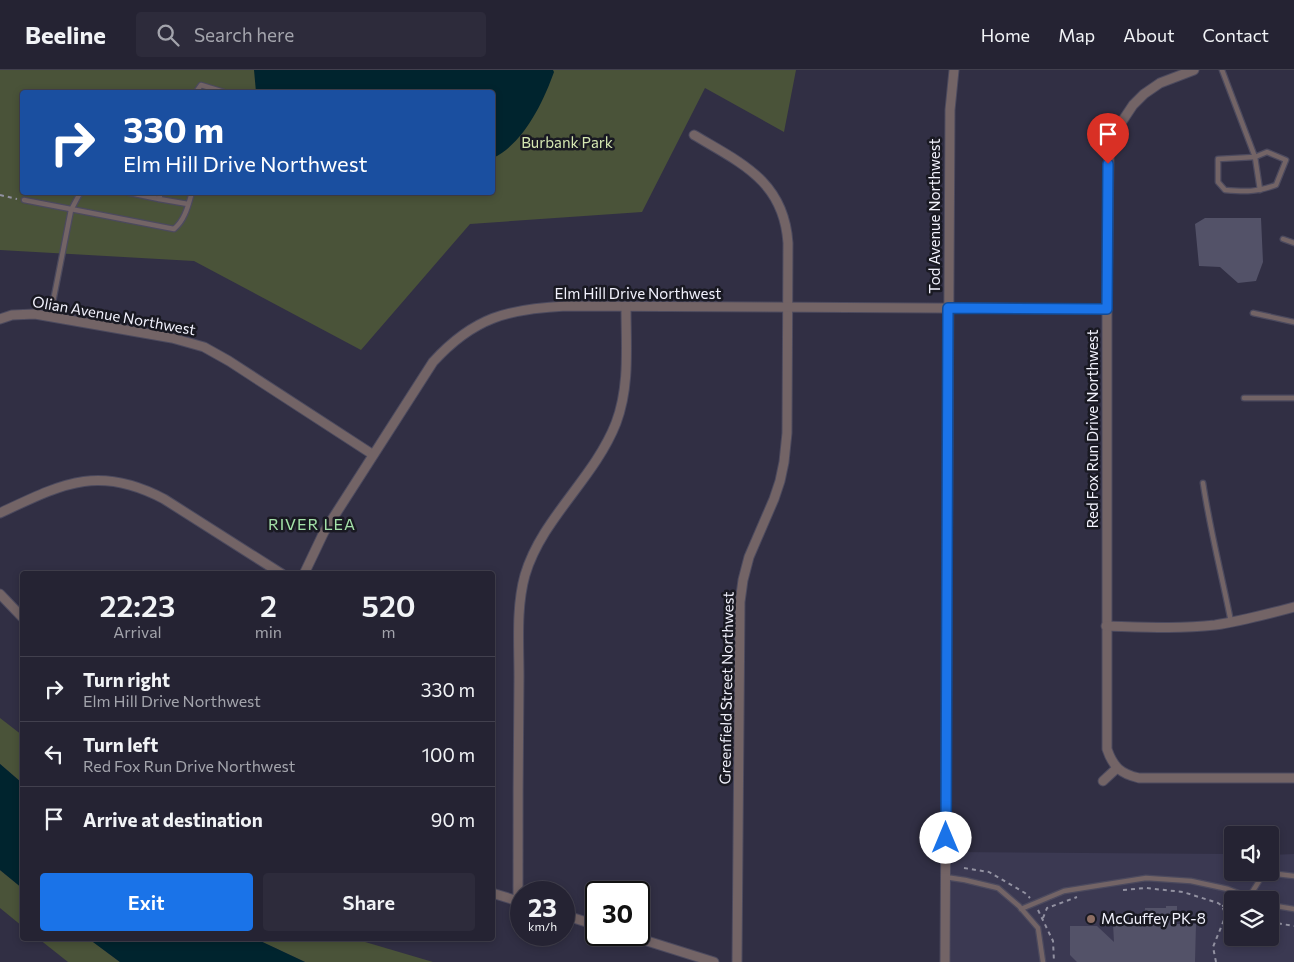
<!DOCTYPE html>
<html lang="en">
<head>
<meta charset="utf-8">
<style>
  :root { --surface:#252333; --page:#2d2b3b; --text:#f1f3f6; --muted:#a3a4ac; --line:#42404e; --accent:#1a73e8 }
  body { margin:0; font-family:Commissioner,sans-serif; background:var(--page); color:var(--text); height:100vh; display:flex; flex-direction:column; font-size:19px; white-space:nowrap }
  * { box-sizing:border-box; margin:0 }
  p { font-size:16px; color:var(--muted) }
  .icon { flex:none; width:28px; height:28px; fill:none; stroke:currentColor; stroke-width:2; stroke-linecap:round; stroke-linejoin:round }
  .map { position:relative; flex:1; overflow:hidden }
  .sheet { position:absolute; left:20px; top:501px; width:475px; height:370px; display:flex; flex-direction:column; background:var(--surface); border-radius:5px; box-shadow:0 2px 8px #0003,0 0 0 1px var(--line) }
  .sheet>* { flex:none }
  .guide { position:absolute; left:20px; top:20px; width:475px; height:105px; border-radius:5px; box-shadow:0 2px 8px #0003,0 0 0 1px var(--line); background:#1a4fa0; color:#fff; overflow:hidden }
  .buttons { position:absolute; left:1224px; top:756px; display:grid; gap:10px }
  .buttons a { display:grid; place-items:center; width:55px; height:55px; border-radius:5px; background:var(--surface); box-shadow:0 2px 8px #0003,0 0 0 1px var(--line); font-size:25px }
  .speed { position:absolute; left:510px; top:811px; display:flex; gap:10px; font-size:25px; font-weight:700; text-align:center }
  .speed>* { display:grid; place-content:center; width:65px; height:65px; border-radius:50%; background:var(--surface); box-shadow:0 2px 8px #0003,0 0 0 1px var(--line); line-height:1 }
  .speed small { font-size:12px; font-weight:400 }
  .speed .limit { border:2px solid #111; border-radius:8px; background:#fff; color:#111 }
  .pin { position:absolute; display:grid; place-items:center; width:42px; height:42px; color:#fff; margin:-51px -21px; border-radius:50% 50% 50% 0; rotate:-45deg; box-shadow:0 0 5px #0007 }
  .pin .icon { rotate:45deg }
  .me { position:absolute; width:55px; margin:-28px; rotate:0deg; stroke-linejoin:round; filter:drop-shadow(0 0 4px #0008) }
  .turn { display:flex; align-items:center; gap:18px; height:105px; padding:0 20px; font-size:22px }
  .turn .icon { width:65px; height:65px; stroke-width:2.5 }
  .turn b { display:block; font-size:35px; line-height:42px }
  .eta { display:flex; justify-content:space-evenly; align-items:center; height:85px; text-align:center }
  .eta b { font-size:30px; font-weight:600; line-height:35px }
  .button { display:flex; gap:10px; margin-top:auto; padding:10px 20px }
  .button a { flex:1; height:58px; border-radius:5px; background:var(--accent); color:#fff; font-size:20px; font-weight:600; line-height:58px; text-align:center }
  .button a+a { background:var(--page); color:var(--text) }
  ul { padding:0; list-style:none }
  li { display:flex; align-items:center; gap:15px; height:65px; padding:0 20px; border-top:1px solid var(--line) }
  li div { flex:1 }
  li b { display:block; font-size:19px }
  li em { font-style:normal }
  header { display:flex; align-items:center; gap:30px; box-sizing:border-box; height:70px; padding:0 25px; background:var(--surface); border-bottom:1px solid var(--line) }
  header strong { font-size:24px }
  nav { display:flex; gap:28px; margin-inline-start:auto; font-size:18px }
  .search { width:350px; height:45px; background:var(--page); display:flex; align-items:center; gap:12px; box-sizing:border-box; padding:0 18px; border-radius:5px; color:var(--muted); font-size:19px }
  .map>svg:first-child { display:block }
  .built { fill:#3b3952; fill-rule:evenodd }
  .green { fill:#4a5339; fill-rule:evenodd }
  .water { fill:#00242e }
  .building { fill:#535268 }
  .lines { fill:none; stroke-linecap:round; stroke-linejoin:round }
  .service-casing { stroke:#4c4a5e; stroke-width:7 }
  .minor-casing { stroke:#4c4a5e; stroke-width:11 }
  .path { stroke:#9291a1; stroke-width:2; stroke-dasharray:4 4; stroke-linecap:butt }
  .service { stroke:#736466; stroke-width:4.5 }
  .minor { stroke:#736466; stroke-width:9 }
  .route-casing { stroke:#114b97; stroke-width:12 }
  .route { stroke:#1a73e8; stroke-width:9 }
  .education-dot { fill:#8d6e63; stroke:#191922; stroke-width:2 }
  .labels { text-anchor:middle; stroke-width:5; stroke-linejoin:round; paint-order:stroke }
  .park-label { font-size:15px; fill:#d6e8b2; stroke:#191922 }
  .street-label { font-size:15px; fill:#f2f2fd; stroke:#191922 }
  .poi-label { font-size:15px; fill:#f2f2fd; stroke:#191922; text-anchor:start }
  .neighbourhood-label { font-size:16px; letter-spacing:1px; fill:#a4e2a9; stroke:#191922 }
</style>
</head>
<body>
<header>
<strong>Beeline</strong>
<div class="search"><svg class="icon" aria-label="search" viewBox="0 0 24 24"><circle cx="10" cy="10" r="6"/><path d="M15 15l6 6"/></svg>Search here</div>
<nav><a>Home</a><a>Map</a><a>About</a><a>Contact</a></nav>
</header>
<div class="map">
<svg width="1294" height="892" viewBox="0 0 1294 892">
  <rect width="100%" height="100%" fill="#312f44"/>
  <path class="built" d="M 951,782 L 1232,784 L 1232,802 L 1270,802 L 1270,785 L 1294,784 L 1294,892 L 950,892 ZM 1232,830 L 1270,830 L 1270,868 L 1232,868 Z"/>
  <g class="green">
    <path d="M 0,0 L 796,0 L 784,62 L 705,18 L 642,142 L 470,154 L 361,280 L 194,191 L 0,180 ZM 22,22 L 492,22 L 492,122 L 22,122 Z"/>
    <path d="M 0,648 L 22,665 L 22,713 L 0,694 Z"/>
    <path d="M 0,800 L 22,818 L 22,856 L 0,838 Z"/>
    <path d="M 39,869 L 89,869 L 120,892 L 68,892 Z"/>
    <path d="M 256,869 L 355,869 L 433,892 L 305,892 Z"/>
  </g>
  <g class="water">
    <path d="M 254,0 L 553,0 L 554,2 C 543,33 523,74 493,88 L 492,22 L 256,22 Z"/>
    <path d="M 0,694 L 22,713 L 22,818 L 0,800 Z"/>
    <path d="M 89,869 L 256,869 L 305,892 L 120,892 Z"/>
  </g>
  <g class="building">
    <path d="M 1205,148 L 1261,148 L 1263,192 L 1256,211 L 1238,213 L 1220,197 L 1199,196 L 1195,154 Z"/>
    <path d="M 1166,836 L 1177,836 L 1177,854 L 1196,854 L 1195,892 L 1077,892 L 1070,885 L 1070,856 L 1097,856 L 1114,872 L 1113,854 L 1144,854 L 1145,838 L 1166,838 Z"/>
  </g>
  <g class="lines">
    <defs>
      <g id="service">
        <path d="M 1222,0 L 1255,87 L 1260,120"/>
        <path d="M 196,22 L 201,15 L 224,22"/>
        <path d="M 1267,82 L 1286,90 L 1276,115 C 1256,122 1246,122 1225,120 L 1218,112 L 1218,89 L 1255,87 Z"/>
        <path d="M 125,122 L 159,129 L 161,122"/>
        <path d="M 159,129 L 188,134"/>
        <path d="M 24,130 L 174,159 C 185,150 188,136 192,122"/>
        <path d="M 1283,169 L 1294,173"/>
        <path d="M 1253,243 L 1294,252"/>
        <path d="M 50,247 L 71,140 L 79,125 L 82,122"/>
        <path d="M 1244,328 L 1294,328"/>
        <path d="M 1203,413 C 1210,460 1222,506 1231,552"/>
        <path d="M 945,807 L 965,810 L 998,818 L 1019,836 L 1038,858 L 1043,892"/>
        <path d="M 1249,827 L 1261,808 L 1269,803 L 1294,806"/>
        <path d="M 1270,835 L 1294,839"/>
        <path d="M 1021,839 L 1064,821 L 1146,808 L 1191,811 L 1228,819 L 1256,830"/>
      </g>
      <g id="minor">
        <path d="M 1194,0 L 1160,13 L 1144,24 L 1133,35 L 1117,59 L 1109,87 L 1107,239 L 1107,679 C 1113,697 1121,704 1139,708 L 1294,708"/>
        <path d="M 694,65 C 741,93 784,111 788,173 L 787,363 L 784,392 L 780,411 L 774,429 L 749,487 L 743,510 L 740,532 L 737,892"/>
        <path d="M 0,249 L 12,245 L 35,244 L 172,268 L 204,277 L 229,291 L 372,384"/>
        <path d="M 0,443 C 62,414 98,394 164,429 L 282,504"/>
        <path d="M 304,504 L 324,462 L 433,292 C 474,247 508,239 566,236 L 1107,239"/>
        <path d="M 0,524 L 22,547"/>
        <path d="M 1106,556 C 1142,557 1179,559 1215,555 C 1242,551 1268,544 1294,537"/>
        <path d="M 1103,711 L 1117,698"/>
        <path d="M 492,823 L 521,832"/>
        <path d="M 518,831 C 518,756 518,682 519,607 C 519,574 516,537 525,505 C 542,448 594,409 616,353 C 630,316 626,276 626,237"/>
        <path d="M 564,845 L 596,855"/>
        <path d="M 628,865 L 714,892"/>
        <path d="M 945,892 L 950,40 L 954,0"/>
      </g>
    </defs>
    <use href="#service" class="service-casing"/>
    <use href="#minor" class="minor-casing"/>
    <g class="path">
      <path d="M 0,125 L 17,129"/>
      <path d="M 964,798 L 989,802 L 1025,823 L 1030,828"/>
      <path d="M 1123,820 L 1146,818 L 1183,822 L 1218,833 L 1222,836 L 1226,845 L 1232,843"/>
      <path d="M 1222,836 L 1232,834"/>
      <path d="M 1038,840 L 1053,871 L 1054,892"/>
      <path d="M 1043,848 L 1047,838 L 1077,827"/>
      <path d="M 1270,852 L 1294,856"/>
      <path d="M 1216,892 L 1213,877 L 1226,845"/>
    </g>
    <use href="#service" class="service"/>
    <use href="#minor" class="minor"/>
  </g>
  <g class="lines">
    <defs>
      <path id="route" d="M 946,768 L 948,238 L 1107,239 L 1108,94"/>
    </defs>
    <use href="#route" class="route-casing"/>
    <use href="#route" class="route"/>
  </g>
  <circle class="education-dot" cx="1091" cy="849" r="5"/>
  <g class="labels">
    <g class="park-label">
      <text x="567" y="78">Burbank Park</text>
    </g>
    <g class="street-label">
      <text transform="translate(935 146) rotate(-90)" y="5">Tod Avenue Northwest</text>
      <text x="638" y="229">Elm Hill Drive Northwest</text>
      <text transform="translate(114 246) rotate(10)" y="5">Olian Avenue Northwest</text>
      <text transform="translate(1093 359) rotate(-90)" y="5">Red Fox Run Drive Northwest</text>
      <text transform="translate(727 618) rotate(-89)" y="5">Greenfield Street Northwest</text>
    </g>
    <g class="poi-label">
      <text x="1101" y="854">McGuffey PK-8</text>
    </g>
    <g class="neighbourhood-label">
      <text x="312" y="460">RIVER LEA</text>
    </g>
  </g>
</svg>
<div class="buttons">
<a><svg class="icon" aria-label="sound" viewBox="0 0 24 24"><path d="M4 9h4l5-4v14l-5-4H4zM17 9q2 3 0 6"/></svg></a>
<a><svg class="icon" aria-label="layers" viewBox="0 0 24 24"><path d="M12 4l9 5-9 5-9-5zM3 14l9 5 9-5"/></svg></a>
</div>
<div class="speed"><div>23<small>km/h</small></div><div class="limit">30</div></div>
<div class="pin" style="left:1108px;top:94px;background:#d93025"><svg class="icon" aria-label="arrive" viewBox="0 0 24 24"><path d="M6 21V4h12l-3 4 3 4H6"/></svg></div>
<svg class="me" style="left:946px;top:768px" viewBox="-20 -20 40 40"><circle r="19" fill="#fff"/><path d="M0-13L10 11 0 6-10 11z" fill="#1a73e8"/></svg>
<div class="guide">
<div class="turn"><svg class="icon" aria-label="right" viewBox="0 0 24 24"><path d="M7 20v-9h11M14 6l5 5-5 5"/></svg><div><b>330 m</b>Elm Hill Drive Northwest</div></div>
</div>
<section class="sheet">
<div class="eta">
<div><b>22:23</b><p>Arrival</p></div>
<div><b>2</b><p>min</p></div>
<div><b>520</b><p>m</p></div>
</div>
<ul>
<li><svg class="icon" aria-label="right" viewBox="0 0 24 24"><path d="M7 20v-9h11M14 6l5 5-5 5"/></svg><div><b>Turn right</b><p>Elm Hill Drive Northwest</p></div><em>330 m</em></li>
<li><svg class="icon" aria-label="left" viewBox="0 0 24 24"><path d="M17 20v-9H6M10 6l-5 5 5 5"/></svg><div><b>Turn left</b><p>Red Fox Run Drive Northwest</p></div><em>100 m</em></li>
<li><svg class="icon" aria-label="arrive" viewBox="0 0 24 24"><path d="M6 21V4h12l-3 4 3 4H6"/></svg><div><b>Arrive at destination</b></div><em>90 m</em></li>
</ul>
<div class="button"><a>Exit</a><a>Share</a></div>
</section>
</div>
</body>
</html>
